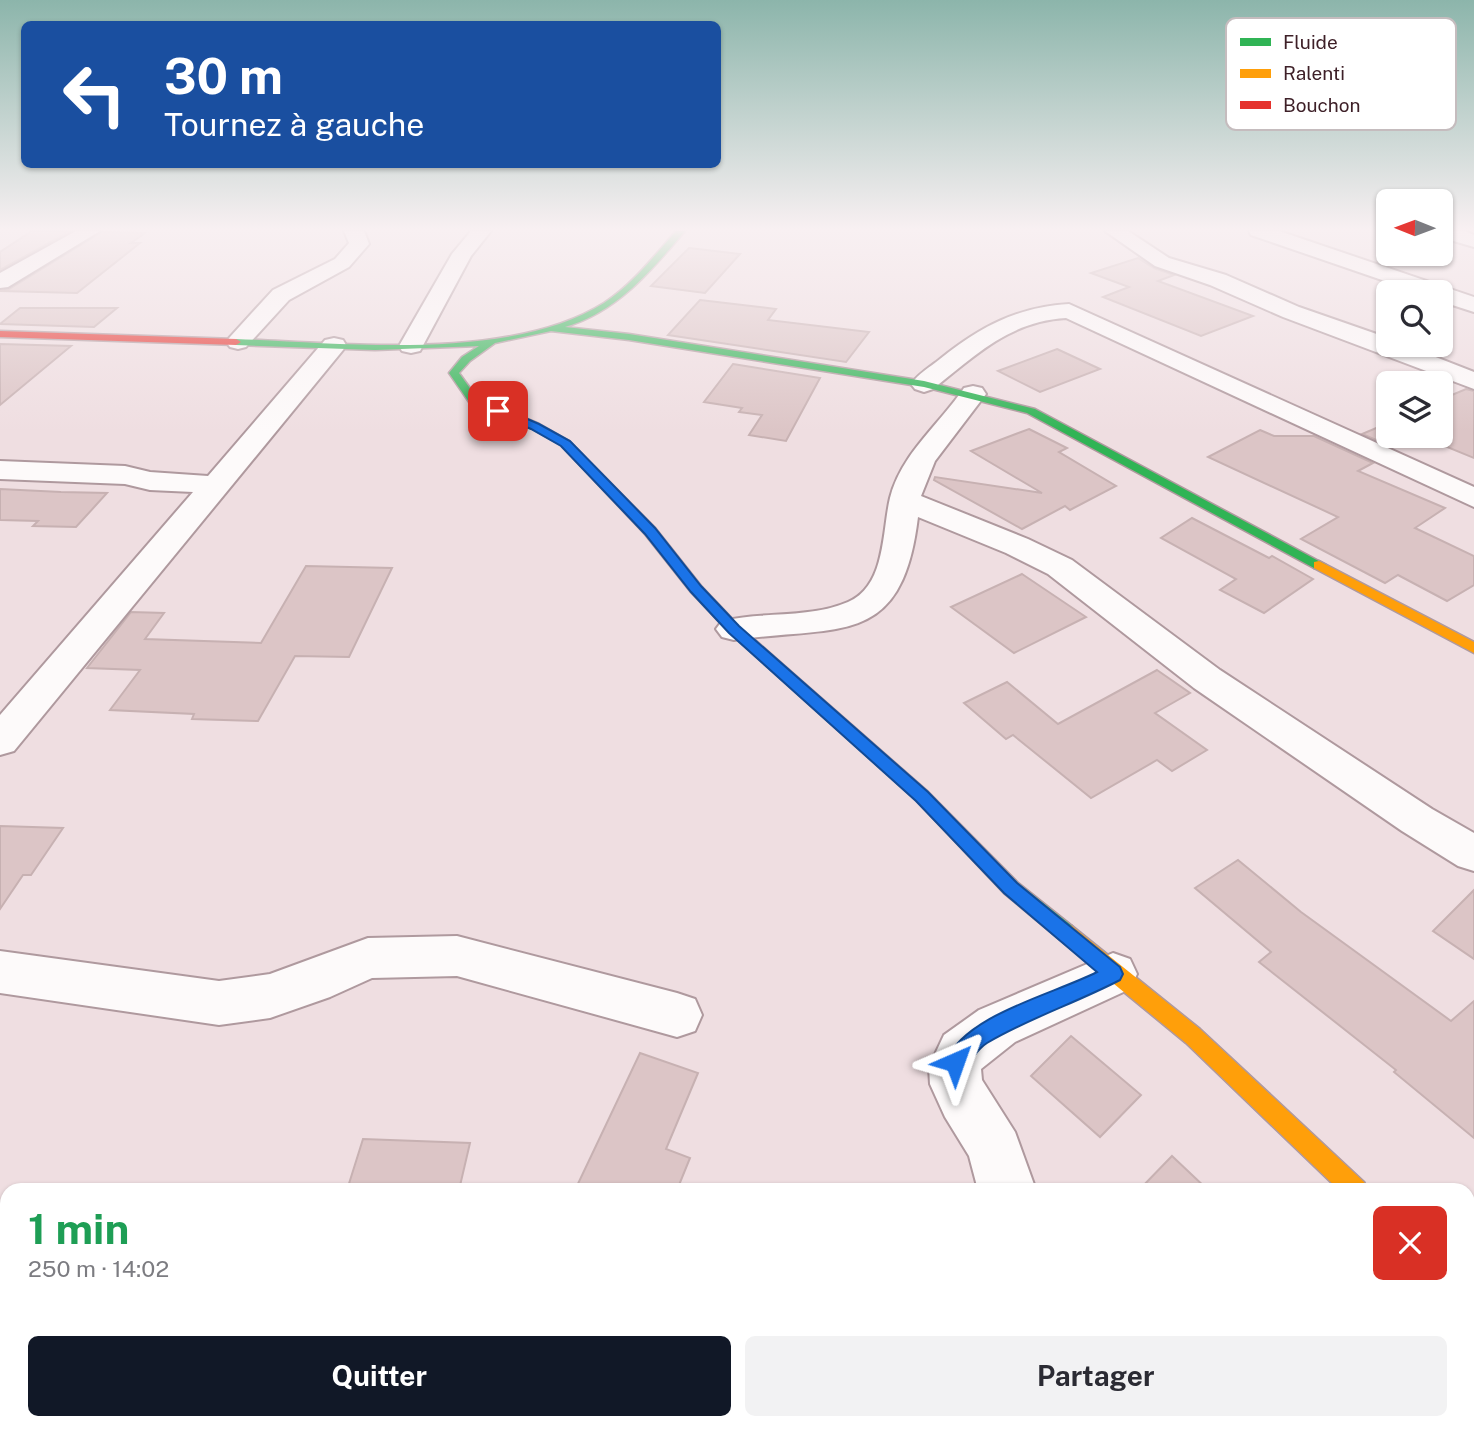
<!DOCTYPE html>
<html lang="fr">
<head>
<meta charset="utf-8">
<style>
  :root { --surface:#fff; --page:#f2f2f3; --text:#2b2b33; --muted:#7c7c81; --accent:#111827 }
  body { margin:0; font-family:"Public Sans",sans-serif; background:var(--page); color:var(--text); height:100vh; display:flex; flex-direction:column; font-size:26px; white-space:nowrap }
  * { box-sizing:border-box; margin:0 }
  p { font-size:23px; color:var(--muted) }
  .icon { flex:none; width:38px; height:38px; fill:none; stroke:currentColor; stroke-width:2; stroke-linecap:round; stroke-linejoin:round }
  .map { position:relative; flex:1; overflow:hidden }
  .panel { position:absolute; left:0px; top:1183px; width:1475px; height:247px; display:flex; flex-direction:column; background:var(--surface); border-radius:21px 21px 0 0; box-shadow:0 2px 5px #0004 }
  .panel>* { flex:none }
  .hud { position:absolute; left:21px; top:21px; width:700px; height:147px; border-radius:10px; box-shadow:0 2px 5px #0004; background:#1a4fa0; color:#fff; overflow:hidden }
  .needle { width:46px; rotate:271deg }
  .buttons { position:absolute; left:1376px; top:189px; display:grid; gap:14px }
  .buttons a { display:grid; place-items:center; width:77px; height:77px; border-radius:10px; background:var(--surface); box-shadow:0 2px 5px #0004; font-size:35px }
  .pin { position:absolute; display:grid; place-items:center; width:60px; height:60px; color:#fff; margin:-30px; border-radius:14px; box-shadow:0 4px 10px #0006 }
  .me { position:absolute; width:77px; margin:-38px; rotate:43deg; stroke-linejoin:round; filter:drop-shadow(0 0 5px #0008) }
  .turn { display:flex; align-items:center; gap:24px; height:147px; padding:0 28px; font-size:32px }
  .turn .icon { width:91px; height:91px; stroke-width:2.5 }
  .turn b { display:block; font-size:49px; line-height:60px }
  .round { display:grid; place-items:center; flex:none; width:74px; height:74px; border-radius:10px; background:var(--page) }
  .summary { display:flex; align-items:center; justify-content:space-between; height:119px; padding:0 28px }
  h1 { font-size:42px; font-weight:700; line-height:52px; color:#1e9e55 }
  .action { display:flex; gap:14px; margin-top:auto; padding:14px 28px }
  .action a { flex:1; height:80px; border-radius:10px; background:var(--accent); color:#fff; font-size:28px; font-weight:700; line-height:80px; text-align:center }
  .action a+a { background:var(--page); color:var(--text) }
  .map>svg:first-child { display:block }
  .building { fill:#dcc5c6; stroke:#c7b1b2; stroke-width:2 }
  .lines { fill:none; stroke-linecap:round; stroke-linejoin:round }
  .street-casing { stroke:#af999e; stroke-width:4 }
  .fast-casing { stroke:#af999e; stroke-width:3 }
  .slow-casing { stroke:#af999e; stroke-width:3 }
  .jam-casing { stroke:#af999e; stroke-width:3 }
  .street { fill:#fdfafa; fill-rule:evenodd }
  .fast { fill:#30b455; fill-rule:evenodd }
  .slow { fill:#ff9f0a; fill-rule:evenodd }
  .jam { fill:#e5322d; fill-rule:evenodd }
  .route { fill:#1a73e8; stroke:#114b97; stroke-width:2 }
  .key { fill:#fff; stroke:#c5bcbe; stroke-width:2 }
  .key-label { font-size:19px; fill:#3e2028 }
</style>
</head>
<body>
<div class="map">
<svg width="1474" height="1429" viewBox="0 0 1474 1429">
  <rect width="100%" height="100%" fill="#efdee1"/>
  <g class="building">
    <path d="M 32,231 L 69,232 L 0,270 L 0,252 Z"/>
    <path d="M 102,232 L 145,233 L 131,243 L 140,243 L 77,293 L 0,291 L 9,289 Z"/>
    <path d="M 689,248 L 740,254 L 705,293 L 651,286 Z"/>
    <path d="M 1138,258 L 1154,268 L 1174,275 L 1158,281 L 1253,316 L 1201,336 L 1103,297 L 1129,287 L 1091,273 Z"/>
    <path d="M 700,300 L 776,309 L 768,320 L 869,332 L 846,362 L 668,335 Z"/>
    <path d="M 20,308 L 117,308 L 94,327 L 0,324 Z"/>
    <path d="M 0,344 L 71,346 L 0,405 Z"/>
    <path d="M 1057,349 L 1100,369 L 1040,392 L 998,371 Z"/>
    <path d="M 733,364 L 820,378 L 786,441 L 749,435 L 762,415 L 739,412 L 742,408 L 704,402 Z"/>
    <path d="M 1466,389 L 1474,391 L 1474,458 L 1440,444 L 1440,400 Z"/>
    <path d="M 1388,423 L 1388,445 L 1362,434 Z"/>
    <path d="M 1029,429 L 1067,448 L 1059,452 L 1116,486 L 1070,510 L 1065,506 L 1022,529 L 934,480 L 935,477 L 1042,493 L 971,451 Z"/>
    <path d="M 1260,430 L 1274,436 L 1314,436 L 1373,463 L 1358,471 L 1445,508 L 1415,528 L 1474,556 L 1474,585 L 1447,601 L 1398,575 L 1385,583 L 1301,539 L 1338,517 L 1208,457 Z"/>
    <path d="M 0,489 L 61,492 L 107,493 L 76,527 L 33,526 L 38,521 L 0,520 Z"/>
    <path d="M 1192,518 L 1269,558 L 1272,556 L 1313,579 L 1264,613 L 1220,590 L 1236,579 L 1161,538 Z"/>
    <path d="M 306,566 L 392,568 L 349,657 L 295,656 L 258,721 L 192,719 L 194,714 L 110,710 L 140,670 L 87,668 L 131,612 L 164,613 L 145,639 L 261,643 Z"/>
    <path d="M 1022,574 L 1086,617 L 1014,653 L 951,607 Z"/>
    <path d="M 1157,670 L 1190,693 L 1155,713 L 1207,750 L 1172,771 L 1157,760 L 1091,798 L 1013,735 L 1006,739 L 964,703 L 1007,682 L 1058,724 Z"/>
    <path d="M 0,826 L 63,828 L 31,875 L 23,875 L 0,909 Z"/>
    <path d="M 1238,860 L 1301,912 L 1451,1021 L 1474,1001 L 1474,1138 L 1394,1072 L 1396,1070 L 1259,962 L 1271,952 L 1195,888 Z"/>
    <path d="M 1474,890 L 1474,959 L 1433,931 Z"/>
    <path d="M 1071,1036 L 1141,1095 L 1100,1137 L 1031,1076 Z"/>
    <path d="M 640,1053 L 698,1073 L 666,1149 L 690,1158 L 677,1190 L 575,1190 Z"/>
    <path d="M 363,1139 L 470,1143 L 459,1190 L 347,1190 Z"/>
    <path d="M 1172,1156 L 1208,1190 L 1139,1190 Z"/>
  </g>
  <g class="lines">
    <defs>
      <g id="street">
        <path d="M 76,231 L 100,231 L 8,287 L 0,288 L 0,273 Z"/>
        <path d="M 344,231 L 364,231 L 369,244 L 349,267 L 289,300 L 246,347 L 238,349 L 230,347 L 226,342 L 230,337 L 273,290 L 335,259 L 349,243 Z"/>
        <path d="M 471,231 L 491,231 L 471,256 L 420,351 L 411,353 L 402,351 L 399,346 L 452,254 Z"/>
        <path d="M 1105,231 L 1128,231 L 1169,258 L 1226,275 L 1299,307 L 1388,338 L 1388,345 L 1405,345 L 1474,372 L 1474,389 L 1283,317 L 1210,285 L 1155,266 Z"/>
        <path d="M 1249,231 L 1279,231 L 1474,297 L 1474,312 L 1440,301 L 1440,292 L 1417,292 L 1251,235 Z"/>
        <path d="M 1440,231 L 1465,231 L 1474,235 L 1474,247 L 1440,237 Z"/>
        <path d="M 1069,304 L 1474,487 L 1474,507 L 1066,318 C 1010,321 974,356 933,389 L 924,392 L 915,389 L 911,384 C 918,374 930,367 940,359 C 980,327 1017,307 1069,304 Z"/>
        <path d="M 334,338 L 343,340 L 346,345 L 343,350 L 14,751 L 0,755 L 0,715 L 193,492 L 150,490 L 125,484 L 0,479 L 0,461 L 125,466 L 150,472 L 208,476 L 325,340 Z"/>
        <path d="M 973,386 L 982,388 L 986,394 L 935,461 L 921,496 L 1028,539 L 1072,560 L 1220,670 L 1432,809 L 1474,833 L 1474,871 L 1458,866 L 1402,831 L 1194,688 L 1048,574 L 1006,553 L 918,517 C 902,649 840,625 734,640 L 722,637 L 716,629 L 722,621 C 762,611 809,619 848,602 C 886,586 882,531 890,498 C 901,454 939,425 964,388 Z"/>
        <path d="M 457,936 L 677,993 L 695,999 L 702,1015 L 695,1031 L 677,1037 L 457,976 L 372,978 L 330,997 L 270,1018 L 219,1025 L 0,993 L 0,951 L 219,981 L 270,974 L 368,938 Z"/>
        <path d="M 1113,953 L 1130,959 L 1137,974 L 1130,989 L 1015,1042 L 981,1069 L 982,1080 L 1015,1132 L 1036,1190 L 978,1190 L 969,1156 L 945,1117 L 930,1084 L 929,1067 L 944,1035 L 979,1010 Z"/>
        <path d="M 1468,1274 L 1474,1277 L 1474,1342 L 1468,1340 Z"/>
        <path d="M 923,1423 L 989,1423 L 987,1429 L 921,1429 Z"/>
        <path d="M 1022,1423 L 1089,1423 L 1091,1429 L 1024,1429 Z"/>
      </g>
      <path id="fast" d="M 676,231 L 685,231 C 651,271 617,312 565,327 L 629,334 L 924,381 L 1035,409 L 1326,565 L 1324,568 L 1314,568 L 1027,413 L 924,387 L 629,340 L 551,331 L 495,343 L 470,361 L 459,373 L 477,398 L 539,424 L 569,441 L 655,528 L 701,586 L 739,626 L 928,792 L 1018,883 L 1072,926 L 1075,932 L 1072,938 L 1065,940 L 1058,938 L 1004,893 L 916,800 L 729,632 L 691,592 L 645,534 L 561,445 L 531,428 L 469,402 L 449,373 L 462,357 L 479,346 L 375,350 L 236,345 L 231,342 L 236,339 C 344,343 510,362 604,303 C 633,284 654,256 676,231 Z"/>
      <g id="slow">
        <path d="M 1319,561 L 1474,642 L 1474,653 L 1314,568 L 1314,562 Z"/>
        <path d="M 1065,924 L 1072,926 L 1200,1029 L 1364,1182 L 1368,1190 L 1339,1190 L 1186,1043 L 1058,938 L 1055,932 L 1058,926 Z"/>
      </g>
      <path id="jam" d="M 0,331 L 236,339 L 241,342 L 236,345 L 0,337 Z"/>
    </defs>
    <use href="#street" class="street-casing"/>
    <use href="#fast" class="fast-casing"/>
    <use href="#slow" class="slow-casing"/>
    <use href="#jam" class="jam-casing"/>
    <use href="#street" class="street"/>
    <use href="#fast" class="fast"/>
    <use href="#slow" class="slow"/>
    <use href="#jam" class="jam"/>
  </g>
  <linearGradient id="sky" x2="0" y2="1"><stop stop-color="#8cb5ab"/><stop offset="0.53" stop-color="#f8f0f2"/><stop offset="1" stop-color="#f8f0f2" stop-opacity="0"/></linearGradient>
  <rect width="1474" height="432" fill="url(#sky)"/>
  <path class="route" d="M 494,408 L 502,408 L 539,424 L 570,441 L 655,528 L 701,586 L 739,626 L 928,792 L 1017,883 L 1120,967 L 1123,974 L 1120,980 C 1076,1003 1029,1018 987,1043 C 974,1051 970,1067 955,1072 L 948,1069 L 945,1062 C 966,1014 1052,995 1097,972 L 1004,893 L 916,801 L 729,633 L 691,592 L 645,534 L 561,446 L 531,429 L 494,413 Z"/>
  <rect x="1226" y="18" width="230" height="112" rx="10" class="key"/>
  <rect x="1240" y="38" width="31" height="8" fill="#30b455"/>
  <rect x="1240" y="69" width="31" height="9" fill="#ff9f0a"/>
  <rect x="1240" y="101" width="31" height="8" fill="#e5322d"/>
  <g class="key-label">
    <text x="1283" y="49">Fluide</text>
    <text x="1283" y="80">Ralenti</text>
    <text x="1283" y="112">Bouchon</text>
  </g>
</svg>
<div class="buttons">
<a><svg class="needle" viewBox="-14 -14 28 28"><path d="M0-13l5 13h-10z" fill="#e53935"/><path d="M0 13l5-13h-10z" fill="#7c7c81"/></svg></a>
<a><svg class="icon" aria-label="search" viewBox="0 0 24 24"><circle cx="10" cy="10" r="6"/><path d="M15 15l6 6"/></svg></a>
<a><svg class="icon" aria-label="layers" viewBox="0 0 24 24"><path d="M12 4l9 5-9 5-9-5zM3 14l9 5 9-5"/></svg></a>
</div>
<div class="pin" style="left:498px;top:411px;background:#d93025"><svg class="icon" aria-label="arrive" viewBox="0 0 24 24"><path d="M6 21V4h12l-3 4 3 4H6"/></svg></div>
<svg class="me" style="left:955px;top:1062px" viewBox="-20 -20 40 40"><path d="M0-17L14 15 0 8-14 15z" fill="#1a73e8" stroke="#fff" stroke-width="4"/></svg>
<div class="hud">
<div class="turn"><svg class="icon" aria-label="left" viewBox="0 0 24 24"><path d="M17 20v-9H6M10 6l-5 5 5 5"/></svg><div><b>30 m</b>Tournez à gauche</div></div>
</div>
<section class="panel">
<div class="summary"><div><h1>1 min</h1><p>250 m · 14:02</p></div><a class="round" style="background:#d93025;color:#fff"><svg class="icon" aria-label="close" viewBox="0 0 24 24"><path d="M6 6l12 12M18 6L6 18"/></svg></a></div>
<div class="action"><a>Quitter</a><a>Partager</a></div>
</section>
</div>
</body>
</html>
